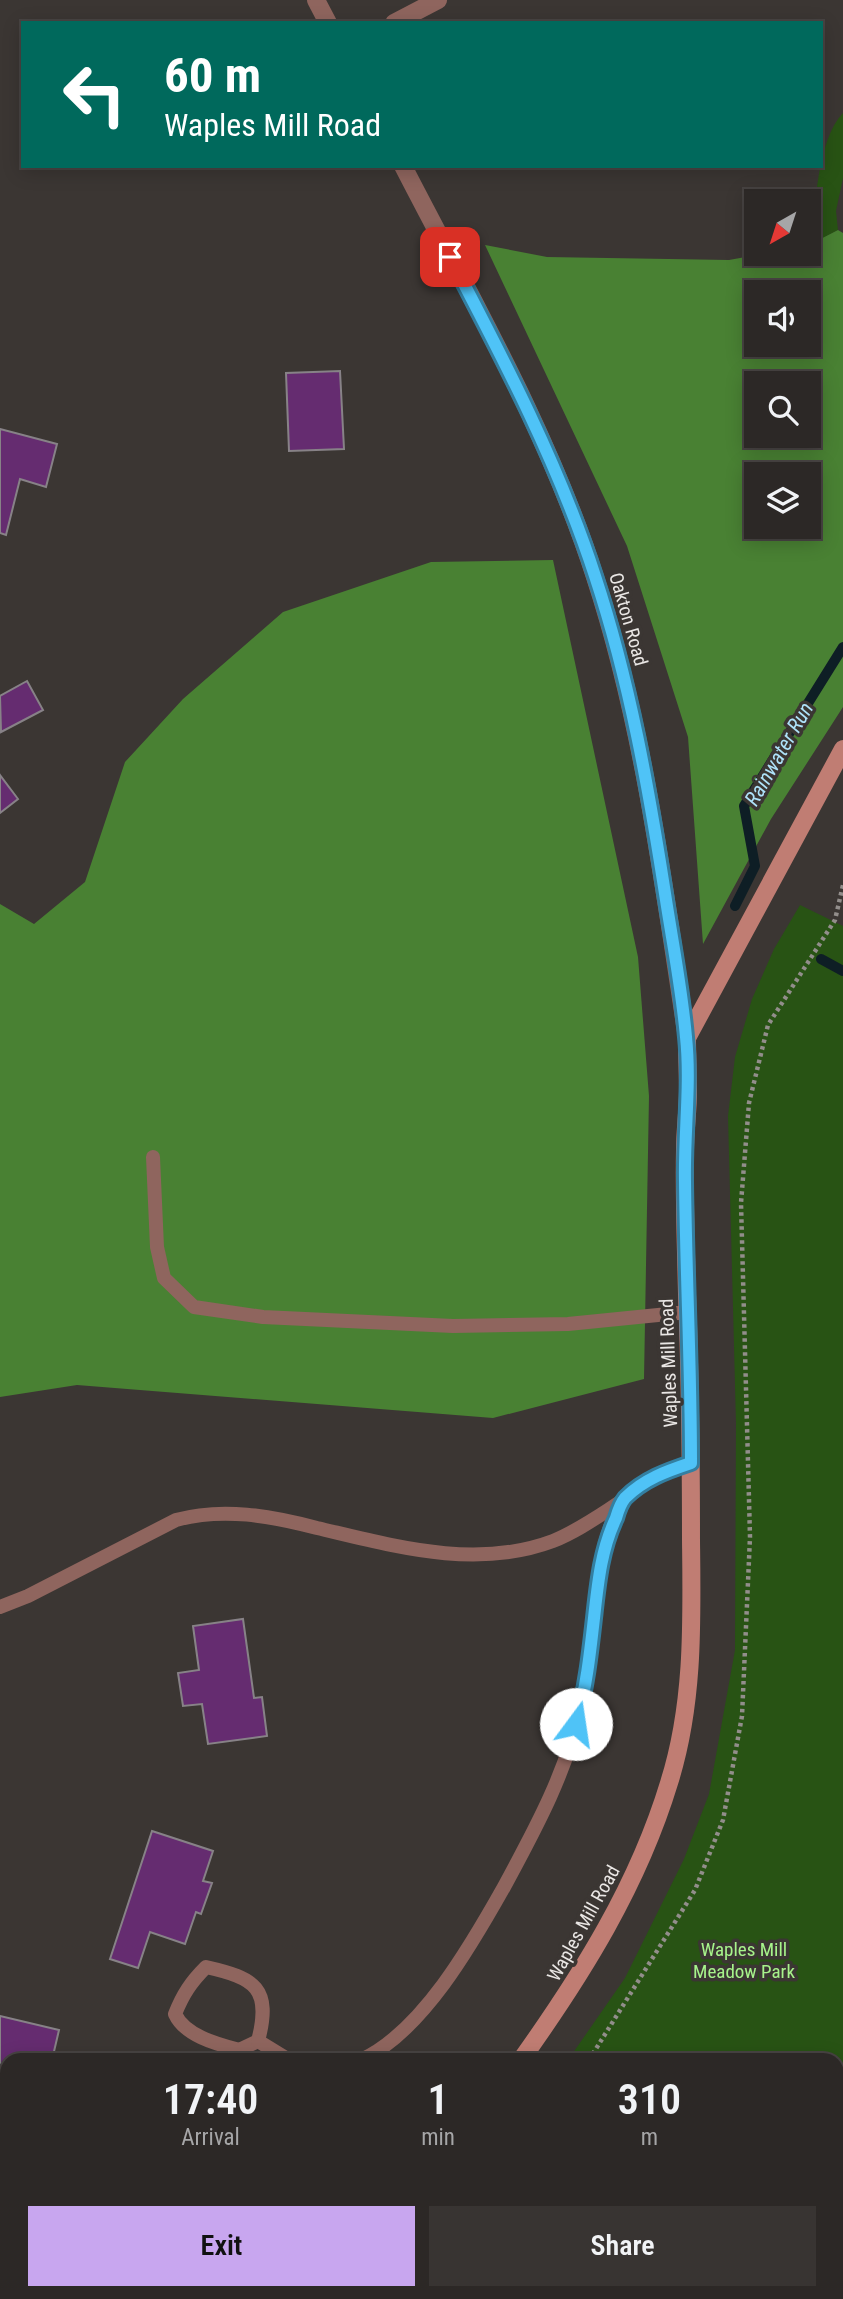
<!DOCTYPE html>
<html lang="en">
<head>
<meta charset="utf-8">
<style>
  :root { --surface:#2c2826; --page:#383432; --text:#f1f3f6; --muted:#a6a6a7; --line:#484443; --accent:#c8a6ef }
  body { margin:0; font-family:"Roboto Condensed",sans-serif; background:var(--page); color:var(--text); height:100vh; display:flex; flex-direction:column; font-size:26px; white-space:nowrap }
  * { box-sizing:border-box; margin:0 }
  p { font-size:23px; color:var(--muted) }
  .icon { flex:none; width:38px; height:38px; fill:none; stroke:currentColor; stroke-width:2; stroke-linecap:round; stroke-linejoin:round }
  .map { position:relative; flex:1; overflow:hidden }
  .sheet { position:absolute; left:0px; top:2053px; width:844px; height:247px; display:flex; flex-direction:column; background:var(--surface); border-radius:21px 21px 0 0; box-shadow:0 4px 18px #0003,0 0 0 2px var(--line) }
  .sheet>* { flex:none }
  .hud { position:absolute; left:21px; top:21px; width:802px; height:147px; border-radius:0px; box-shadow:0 4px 18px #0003,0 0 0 2px var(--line); background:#00695c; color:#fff; overflow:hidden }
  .needle { width:46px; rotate:219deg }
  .controls { position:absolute; left:744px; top:189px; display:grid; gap:14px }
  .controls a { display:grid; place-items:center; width:77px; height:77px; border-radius:0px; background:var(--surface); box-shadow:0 4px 18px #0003,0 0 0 2px var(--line); font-size:35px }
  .pin { position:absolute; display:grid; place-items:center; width:60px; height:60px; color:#fff; margin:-30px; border-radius:14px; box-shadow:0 4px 10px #0006 }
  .me { position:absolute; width:77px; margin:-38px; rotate:14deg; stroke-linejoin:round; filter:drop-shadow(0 0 5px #0008) }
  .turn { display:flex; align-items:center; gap:24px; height:147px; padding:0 28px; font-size:32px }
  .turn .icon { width:91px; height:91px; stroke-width:2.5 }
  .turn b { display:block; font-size:49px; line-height:60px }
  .eta { display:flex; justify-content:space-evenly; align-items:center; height:119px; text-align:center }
  .eta b { font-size:42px; font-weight:600; line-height:49px }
  .primary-button { display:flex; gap:14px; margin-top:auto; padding:14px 28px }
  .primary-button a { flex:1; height:80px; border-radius:0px; background:var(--accent); color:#111; font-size:28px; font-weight:600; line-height:80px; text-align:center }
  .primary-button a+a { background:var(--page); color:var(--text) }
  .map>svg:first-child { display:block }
  .green { fill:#285314 }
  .forest { fill:#498133; fill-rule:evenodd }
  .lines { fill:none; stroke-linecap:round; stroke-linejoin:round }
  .stream { stroke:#0e1e25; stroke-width:10 }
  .building { fill:#652c70; stroke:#878287; stroke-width:2 }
  .path { stroke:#928e8b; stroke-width:4.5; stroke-dasharray:3.5 3.5; stroke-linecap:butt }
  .service { stroke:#8f655e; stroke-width:14 }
  .minor { stroke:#8f655e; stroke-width:18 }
  .tertiary { stroke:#8f655e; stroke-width:18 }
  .secondary { stroke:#c07d73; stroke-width:18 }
  .route-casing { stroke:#337fa1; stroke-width:18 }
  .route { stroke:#4fc3f7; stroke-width:12 }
  .labels { text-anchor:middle; stroke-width:7; stroke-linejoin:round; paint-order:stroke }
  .street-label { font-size:19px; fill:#eae7e5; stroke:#3b3633 }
  .park-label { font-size:19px; fill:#a7f38b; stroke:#3b3633 }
  .water-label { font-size:21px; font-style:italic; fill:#aee2f9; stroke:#3b3633 }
</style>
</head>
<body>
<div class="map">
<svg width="843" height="2299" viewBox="0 0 843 2299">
  <rect width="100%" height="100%" fill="#3b3633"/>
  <g class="green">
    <path d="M 843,113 L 843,178 L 836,211 L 838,230 L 812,244 C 815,207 817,140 843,113 Z"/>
    <path d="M 800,905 L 843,926 L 843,2299 L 402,2299 L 407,2292 L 836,2292 L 836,2060 L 568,2060 L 625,1978 L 684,1859 L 709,1794 L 735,1650 L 736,1423 L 728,1116 L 735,1057 L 752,999 L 774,949 Z"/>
  </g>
  <g class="forest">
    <path d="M 838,230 L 843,233 L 843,707 L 771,819 L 703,944 L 688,737 L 627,546 L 485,245 L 547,257 L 729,260 L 762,254 L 808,254 L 809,245 ZM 756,292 L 808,292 L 808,345 L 756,345 ZM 756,383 L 808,383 L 808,436 L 756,436 ZM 756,474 L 808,474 L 808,527 L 756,527 Z"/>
    <path d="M 553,560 L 638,957 L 649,1096 L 644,1379 L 493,1418 L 77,1385 L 0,1397 L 0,904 L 34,924 L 85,882 L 125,762 L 183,699 L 283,612 L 431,562 Z"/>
  </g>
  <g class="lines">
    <g class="stream">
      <path d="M 735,906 L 755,866 L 744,806 L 843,647"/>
      <path d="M 821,959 L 843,971"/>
    </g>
  </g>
  <g class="building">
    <path d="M 340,371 L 344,449 L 289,451 L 286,373 Z"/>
    <path d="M 0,429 L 57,444 L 46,487 L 20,479 L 6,535 L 0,533 Z"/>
    <path d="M 27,681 L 43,710 L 1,732 L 0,696 Z"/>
    <path d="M 0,775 L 18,799 L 0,813 Z"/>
    <path d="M 243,1619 L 254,1698 L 262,1697 L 267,1736 L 208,1744 L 202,1704 L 183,1706 L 178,1673 L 199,1670 L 193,1626 Z"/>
    <path d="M 152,1831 L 213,1851 L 203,1881 L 212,1883 L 201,1914 L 196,1912 L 185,1944 L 150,1932 L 138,1968 L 110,1959 Z"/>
    <path d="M 0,2016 L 59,2030 L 52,2060 L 7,2060 L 7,2065 L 0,2063 Z"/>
    <path d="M 0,2110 L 7,2111 L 7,2126 L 1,2149 Z"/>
  </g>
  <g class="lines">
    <g class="path">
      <path d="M 589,2060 L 695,1890 L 723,1820 L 742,1716 L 750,1537 L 741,1203 L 749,1103 L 768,1025 L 835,920 L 843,885"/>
      <path d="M 424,2299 L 429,2292"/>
    </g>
    <g class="service">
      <path d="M 153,1157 L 157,1247 L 164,1278 L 194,1307 L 263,1317 L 453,1326 L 568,1324 L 688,1312"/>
      <path d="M 0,1607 L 28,1596 L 176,1520 C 223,1507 271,1516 317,1528 C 394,1546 476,1570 553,1541 C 578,1531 600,1515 622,1501"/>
      <path d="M 206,1967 C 255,1978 272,1988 258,2041 L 239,2050 C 217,2044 185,2036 175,2014 C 183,1994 191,1982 206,1967 Z"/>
      <path d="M 258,2041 L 289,2060"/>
      <path d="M 361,2060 C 422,2032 472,1944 504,1887 C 536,1828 568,1769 582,1702 C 588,1673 592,1643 595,1613 C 598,1577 602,1532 623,1501 C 637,1481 669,1470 691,1463"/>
    </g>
    <path class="minor" d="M 394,23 L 438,0"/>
    <g class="tertiary">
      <path d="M 316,0 L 328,23"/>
      <path d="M 403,166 C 472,300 549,433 595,577 C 644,727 663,883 687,1038"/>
    </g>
    <g class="secondary">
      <path d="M 521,2060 C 583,1973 638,1885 669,1783 C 694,1704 692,1622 691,1540 C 691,1458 690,1376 687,1294 C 686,1246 684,1198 685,1150 C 685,1130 688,1111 688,1091 C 688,1073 687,1055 687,1038 L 843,749"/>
      <path d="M 351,2299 L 355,2292"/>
    </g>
  </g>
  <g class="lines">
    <defs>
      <path id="route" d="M 450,257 C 504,360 559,465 595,576 C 630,682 649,790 666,900 C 673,945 682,991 686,1037 C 691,1084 684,1133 685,1181 C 686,1275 691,1369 691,1463 C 667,1471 644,1479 625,1498 C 621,1503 618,1511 616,1518 C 601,1550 598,1582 594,1618 C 590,1654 586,1690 576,1724"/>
    </defs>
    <use href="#route" class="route-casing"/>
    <use href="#route" class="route"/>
  </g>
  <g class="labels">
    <g class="street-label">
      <text transform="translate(629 619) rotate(74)" y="7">Oakton Road</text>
      <text transform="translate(668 1363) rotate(-92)" y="7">Waples Mill Road</text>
      <text transform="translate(583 1923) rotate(-61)" y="7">Waples Mill Road</text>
    </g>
    <g class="park-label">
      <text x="744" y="1956">Waples Mill<tspan x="744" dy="22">Meadow Park</tspan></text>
    </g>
    <g class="water-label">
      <text transform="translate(779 754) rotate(-60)" y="7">Rainwater Run</text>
    </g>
  </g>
</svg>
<div class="controls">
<a><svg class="needle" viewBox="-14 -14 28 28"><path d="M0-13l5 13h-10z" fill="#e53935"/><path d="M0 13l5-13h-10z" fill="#a6a6a7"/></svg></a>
<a><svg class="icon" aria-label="sound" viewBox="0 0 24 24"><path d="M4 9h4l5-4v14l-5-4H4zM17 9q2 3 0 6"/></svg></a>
<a><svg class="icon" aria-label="search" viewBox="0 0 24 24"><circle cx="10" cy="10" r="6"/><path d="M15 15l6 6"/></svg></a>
<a><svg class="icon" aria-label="layers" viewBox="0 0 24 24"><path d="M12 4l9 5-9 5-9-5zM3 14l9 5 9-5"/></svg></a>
</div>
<div class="pin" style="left:450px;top:257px;background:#d93025"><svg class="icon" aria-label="arrive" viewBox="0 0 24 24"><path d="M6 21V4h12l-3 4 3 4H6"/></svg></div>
<svg class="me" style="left:576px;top:1724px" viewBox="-20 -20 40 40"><circle r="19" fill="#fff"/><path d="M0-13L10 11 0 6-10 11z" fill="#4fc3f7"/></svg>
<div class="hud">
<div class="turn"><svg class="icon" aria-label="left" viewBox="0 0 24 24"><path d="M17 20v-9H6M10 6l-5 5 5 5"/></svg><div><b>60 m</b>Waples Mill Road</div></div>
</div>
<section class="sheet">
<div class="eta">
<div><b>17:40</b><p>Arrival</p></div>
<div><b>1</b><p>min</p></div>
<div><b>310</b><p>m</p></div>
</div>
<div class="primary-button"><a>Exit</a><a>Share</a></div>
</section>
</div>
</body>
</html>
